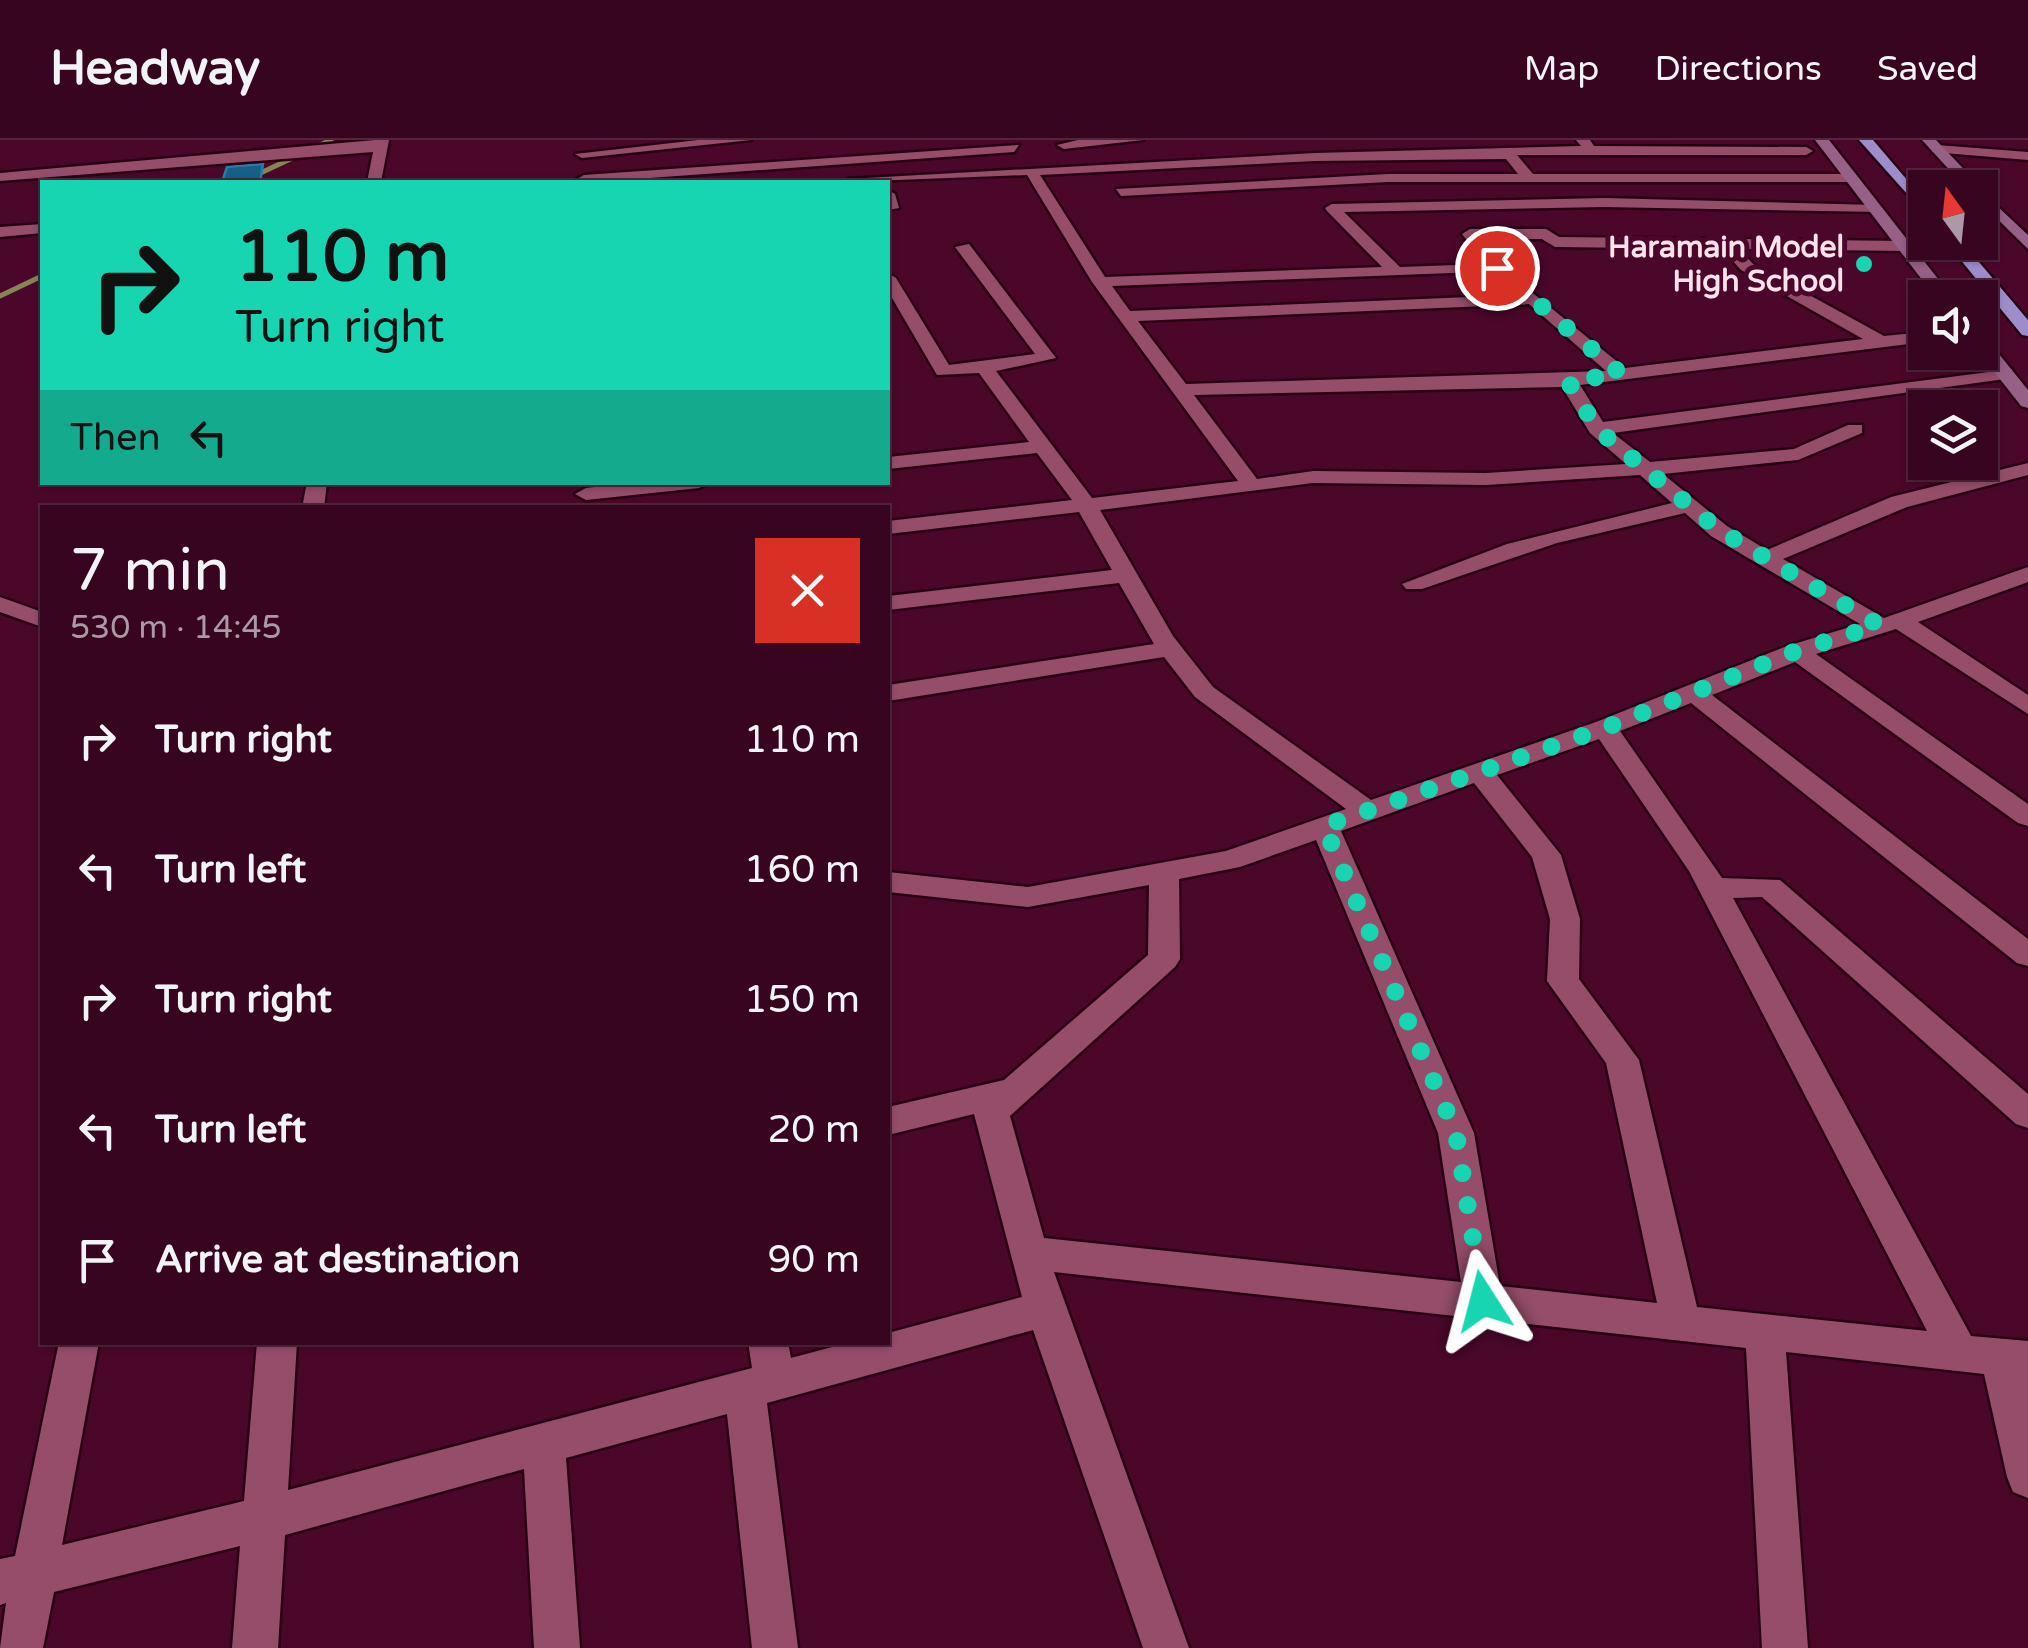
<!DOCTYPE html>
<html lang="en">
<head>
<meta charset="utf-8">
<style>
  :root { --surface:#380520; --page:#3f0f29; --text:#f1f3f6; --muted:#ab99a5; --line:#52263e }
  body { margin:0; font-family:"Varela Round",sans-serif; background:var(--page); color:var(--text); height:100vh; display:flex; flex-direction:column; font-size:38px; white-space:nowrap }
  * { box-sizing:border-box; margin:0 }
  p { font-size:32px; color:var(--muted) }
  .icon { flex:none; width:55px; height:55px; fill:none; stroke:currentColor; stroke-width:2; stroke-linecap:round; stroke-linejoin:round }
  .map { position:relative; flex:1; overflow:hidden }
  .drawer { position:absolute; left:40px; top:365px; width:850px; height:840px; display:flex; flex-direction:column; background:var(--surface); border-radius:0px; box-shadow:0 2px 8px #0004,0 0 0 2px var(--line) }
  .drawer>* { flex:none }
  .guide { position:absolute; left:40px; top:40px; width:850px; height:305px; border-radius:0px; box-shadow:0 2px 8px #0004,0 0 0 2px var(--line); background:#18d5b2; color:#111; overflow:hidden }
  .needle { width:65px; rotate:345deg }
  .fabs { position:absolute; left:1908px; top:30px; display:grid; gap:20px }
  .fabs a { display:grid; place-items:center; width:90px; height:90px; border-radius:0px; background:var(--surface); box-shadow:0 2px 8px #0004,0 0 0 2px var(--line); font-size:50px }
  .pin { position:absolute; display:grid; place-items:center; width:85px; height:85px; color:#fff; margin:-42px; border:5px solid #fff; border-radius:50%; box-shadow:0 2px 10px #0007 }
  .me { position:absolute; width:110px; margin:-55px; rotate:351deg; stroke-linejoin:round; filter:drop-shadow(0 0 8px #0008) }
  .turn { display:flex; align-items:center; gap:35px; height:210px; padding:0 30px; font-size:45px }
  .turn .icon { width:130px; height:130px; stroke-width:2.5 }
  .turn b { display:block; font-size:70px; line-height:85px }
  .then { display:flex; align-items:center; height:95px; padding:0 30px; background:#0003; gap:20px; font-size:38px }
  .round { display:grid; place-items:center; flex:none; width:105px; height:105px; border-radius:0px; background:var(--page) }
  .head { display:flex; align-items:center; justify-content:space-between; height:170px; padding:0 30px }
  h1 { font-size:60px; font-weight:600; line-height:75px }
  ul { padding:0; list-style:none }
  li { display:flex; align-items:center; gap:30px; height:130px; padding:0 30px }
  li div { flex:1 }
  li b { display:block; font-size:38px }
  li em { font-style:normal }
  header { display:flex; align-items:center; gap:60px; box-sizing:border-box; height:140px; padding:0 50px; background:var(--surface); border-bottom:2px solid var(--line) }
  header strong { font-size:48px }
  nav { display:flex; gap:55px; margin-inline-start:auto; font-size:35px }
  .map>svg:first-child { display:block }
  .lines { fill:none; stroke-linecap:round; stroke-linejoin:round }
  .stream { stroke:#878457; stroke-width:5 }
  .building { fill:#156185; stroke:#287da8; stroke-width:2.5 }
  .street-casing { stroke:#290012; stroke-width:5 }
  .secondary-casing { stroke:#290012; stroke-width:5 }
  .highway-casing { stroke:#290012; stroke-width:5 }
  .street { fill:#954d6a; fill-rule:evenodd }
  .secondary { fill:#976087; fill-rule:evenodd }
  .highway { fill:#9d8dcb; fill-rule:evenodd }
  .route { stroke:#18d5b2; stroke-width:18; stroke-dasharray:0 32.4 }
  .poi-dot { fill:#18d5b2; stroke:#4b072a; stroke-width:4 }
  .labels { text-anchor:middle; stroke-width:10; stroke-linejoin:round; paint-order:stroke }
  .far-poi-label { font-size:30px; font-weight:bold; fill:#fce2eb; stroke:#4b072a; text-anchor:end }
</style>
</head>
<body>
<header>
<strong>Headway</strong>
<nav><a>Map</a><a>Directions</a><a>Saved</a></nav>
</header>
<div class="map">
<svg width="2028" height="1508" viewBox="0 0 2028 1508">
  <rect width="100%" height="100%" fill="#4b072a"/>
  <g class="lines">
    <g class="stream">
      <path d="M 241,42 L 331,0"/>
      <path d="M 0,156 L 42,136"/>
    </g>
  </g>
  <path class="building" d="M 263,24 L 260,42 L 222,42 L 227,27 Z"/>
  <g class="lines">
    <defs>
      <g id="street">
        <path d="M 375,0 L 389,0 L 381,42 L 367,42 L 373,12 L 0,41 L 0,33 Z"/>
        <path d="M 698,0 L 751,0 L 582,18 L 575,14 Z"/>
        <path d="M 1078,0 L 1143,0 L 1064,9 L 1057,5 Z"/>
        <path d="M 1576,0 L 1590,0 L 1594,6 L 1806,7 L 1813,11 L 1806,15 L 1517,15 L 1533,34 L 1851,34 L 1858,38 L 1851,42 L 1388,42 L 1121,56 L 1116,49 L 1388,34 L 1518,34 L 1506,19 L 1315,21 L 1040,35 L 1105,137 L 1382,127 L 1327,71 L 1325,68 L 1332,64 L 1604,58 L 1876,65 L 1883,69 L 1881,72 L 1604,67 L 1344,72 L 1400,127 L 1485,124 L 1462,94 L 1470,89 L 1546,89 L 1559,97 L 1905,101 L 1913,106 L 1905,111 L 1739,109 L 1753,124 L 1884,196 L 1925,192 L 1925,202 L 1580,245 L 1603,282 L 2012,229 L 2012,237 L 2005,239 L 1613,293 L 1650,322 L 1794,309 L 1848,285 L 1862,285 L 1862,293 L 1798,320 L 1663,334 L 1727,386 L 1767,410 L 1891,357 L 2028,323 L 2028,335 L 1907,367 L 1783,419 L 1884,478 L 2028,427 L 2028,442 L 1918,482 L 2028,555 L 2028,574 L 1896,489 L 1816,514 L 2028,664 L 2028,686 L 2018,683 L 1795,522 L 1712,555 L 2028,799 L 2028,826 L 2017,823 L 1691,563 L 1620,591 L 1722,738 L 1780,740 L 2028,954 L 2028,988 L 2016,984 L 1762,757 L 1733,758 L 1971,1196 L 2028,1201 L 2028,1358 L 2013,1352 L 2007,1337 L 1984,1234 L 1786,1212 L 1808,1508 L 1762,1508 L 1746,1208 L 1054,1132 L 1189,1508 L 1143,1508 L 1033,1190 L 767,1263 L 798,1508 L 752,1508 L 727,1274 L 566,1318 L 580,1508 L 534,1508 L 524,1329 L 285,1395 L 278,1508 L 232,1508 L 240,1406 L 54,1452 L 43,1508 L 0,1508 L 6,1463 L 0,1465 L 0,1419 L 15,1416 L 59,1202 L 99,1202 L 62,1405 L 244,1361 L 257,1202 L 297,1202 L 288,1350 L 752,1228 L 748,1202 L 788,1202 L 791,1218 L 851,1202 L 888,1202 L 888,1193 L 1022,1157 L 974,974 L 888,995 L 888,967 L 1004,940 L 1148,815 L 1149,745 L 1028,767 L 888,752 L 888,732 L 1028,747 L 1226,711 L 1346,669 L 1195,557 L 1164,517 L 888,561 L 888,545 L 1154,504 L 1119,443 L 888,470 L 888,456 L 1112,430 L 1079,372 L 888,394 L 888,381 L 1072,360 L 1037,313 L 888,329 L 888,317 L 1029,302 L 979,233 L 937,235 L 888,151 L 888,133 L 896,138 L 949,225 L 1035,214 L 955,107 L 969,104 L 1056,218 L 996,231 L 1092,358 L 1238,341 L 1092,142 L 1027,35 L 846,42 L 848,39 L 1315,13 L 1581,6 ZM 1482,99 L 1542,99 L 1555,107 L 1722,109 L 1741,130 L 1863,199 L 1625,228 L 1518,141 L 1510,146 L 1518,155 L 1130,171 L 1112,146 L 1503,131 L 1505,128 ZM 1529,164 L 1606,231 L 1186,244 L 1138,181 ZM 1562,247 L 1590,293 L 1626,324 L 1486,333 L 1313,331 L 1257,339 L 1194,255 ZM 1640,335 L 1672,363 L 1507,404 L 1402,444 L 1406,449 L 1422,449 L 1557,403 L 1685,373 L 1711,396 L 1860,484 L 1787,506 L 1596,582 L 1371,660 L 1213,547 L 1173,496 L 1100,370 L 1313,343 L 1486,345 ZM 1599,599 L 1689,731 L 1927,1191 L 1697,1167 L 1639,920 L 1579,839 L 1580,779 L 1561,715 L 1497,635 ZM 1474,643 L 1532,717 L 1550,779 L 1547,841 L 1606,923 L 1657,1163 L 1500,1146 L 1474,993 L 1341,691 ZM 1316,700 L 1438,993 L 1461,1142 L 1044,1098 L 1010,976 L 1175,827 L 1180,819 L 1179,739 L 1240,727 Z"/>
        <path d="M 1019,5 L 1014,12 L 594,42 L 577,39 L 584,35 Z"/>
        <path d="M 1937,5 L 2028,12 L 2028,20 L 1932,12 Z"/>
        <path d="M 888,50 L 895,54 L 899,68 L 888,70 Z"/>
        <path d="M 42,84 L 42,93 L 0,97 L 0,87 Z"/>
        <path d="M 307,342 L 327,342 L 324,368 L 302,368 Z"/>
        <path d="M 635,342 L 709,342 L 699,348 L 586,360 L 575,354 L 586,348 Z"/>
        <path d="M 0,457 L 42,472 L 42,487 L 0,472 Z"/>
      </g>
      <g id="secondary">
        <path d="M 1815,0 L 1829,0 L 1953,158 L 1936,158 Z"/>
        <path d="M 1922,0 L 1936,0 L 1979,45 L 1981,48 L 1980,50 L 1966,48 Z"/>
        <path d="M 1980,50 L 2028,95 L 2028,109 L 1980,62 Z"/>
        <path d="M 1980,197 L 1986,198 L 2028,250 L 2028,268 L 2021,266 L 1979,212 Z"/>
      </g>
      <g id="highway">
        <path d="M 1859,0 L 1873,0 L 1925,61 L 1925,74 Z"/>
        <path d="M 1946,102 L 1962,102 L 2028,180 L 2028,196 L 2022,195 Z"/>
      </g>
    </defs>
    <use href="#street" class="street-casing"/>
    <use href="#secondary" class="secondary-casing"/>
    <use href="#highway" class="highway-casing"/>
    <use href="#street" class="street"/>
    <use href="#secondary" class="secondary"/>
    <use href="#highway" class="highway"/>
  </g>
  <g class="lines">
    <path class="route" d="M 1483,1161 L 1456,993 L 1324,686 L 1605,588 L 1796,511 L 1879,485 L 1719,390 L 1597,289 L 1568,241 L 1621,234 L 1497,128"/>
  </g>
  <circle class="poi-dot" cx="1864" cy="124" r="10"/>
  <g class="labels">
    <g class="far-poi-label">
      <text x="1844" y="117">Haramain Model<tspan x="1844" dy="34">High School</tspan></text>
    </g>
  </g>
</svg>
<div class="fabs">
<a><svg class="needle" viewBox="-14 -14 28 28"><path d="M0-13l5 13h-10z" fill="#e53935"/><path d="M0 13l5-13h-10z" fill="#ab99a5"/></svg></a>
<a><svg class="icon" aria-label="sound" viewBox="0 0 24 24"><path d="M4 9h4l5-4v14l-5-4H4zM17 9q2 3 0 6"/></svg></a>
<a><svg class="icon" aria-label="layers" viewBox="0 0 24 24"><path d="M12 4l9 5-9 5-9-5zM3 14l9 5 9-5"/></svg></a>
</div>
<div class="pin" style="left:1497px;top:128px;background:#d93025"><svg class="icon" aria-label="arrive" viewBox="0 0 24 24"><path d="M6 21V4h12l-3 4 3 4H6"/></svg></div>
<svg class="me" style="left:1483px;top:1161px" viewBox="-20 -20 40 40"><path d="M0-17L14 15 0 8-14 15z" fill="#18d5b2" stroke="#fff" stroke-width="4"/></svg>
<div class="guide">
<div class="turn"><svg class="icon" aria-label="right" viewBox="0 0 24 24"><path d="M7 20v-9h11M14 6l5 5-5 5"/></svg><div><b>110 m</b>Turn right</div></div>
<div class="then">Then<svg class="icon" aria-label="left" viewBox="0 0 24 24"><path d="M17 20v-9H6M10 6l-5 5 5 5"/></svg></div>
</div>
<section class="drawer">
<div class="head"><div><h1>7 min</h1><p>530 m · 14:45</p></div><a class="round" style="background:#d93025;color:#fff"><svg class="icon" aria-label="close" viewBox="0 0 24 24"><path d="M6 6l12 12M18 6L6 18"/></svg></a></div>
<ul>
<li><svg class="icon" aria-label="right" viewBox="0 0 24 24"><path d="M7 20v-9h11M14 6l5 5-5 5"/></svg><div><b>Turn right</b></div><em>110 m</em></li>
<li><svg class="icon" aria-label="left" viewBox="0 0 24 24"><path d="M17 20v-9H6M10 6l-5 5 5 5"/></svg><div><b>Turn left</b></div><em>160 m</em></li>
<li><svg class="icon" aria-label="right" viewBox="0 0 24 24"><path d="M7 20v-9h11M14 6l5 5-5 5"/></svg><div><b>Turn right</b></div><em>150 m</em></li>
<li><svg class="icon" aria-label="left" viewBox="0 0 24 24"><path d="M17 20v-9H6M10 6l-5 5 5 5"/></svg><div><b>Turn left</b></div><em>20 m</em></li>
<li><svg class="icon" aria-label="arrive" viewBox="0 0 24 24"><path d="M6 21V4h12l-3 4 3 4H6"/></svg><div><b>Arrive at destination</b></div><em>90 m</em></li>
</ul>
</section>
</div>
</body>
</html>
